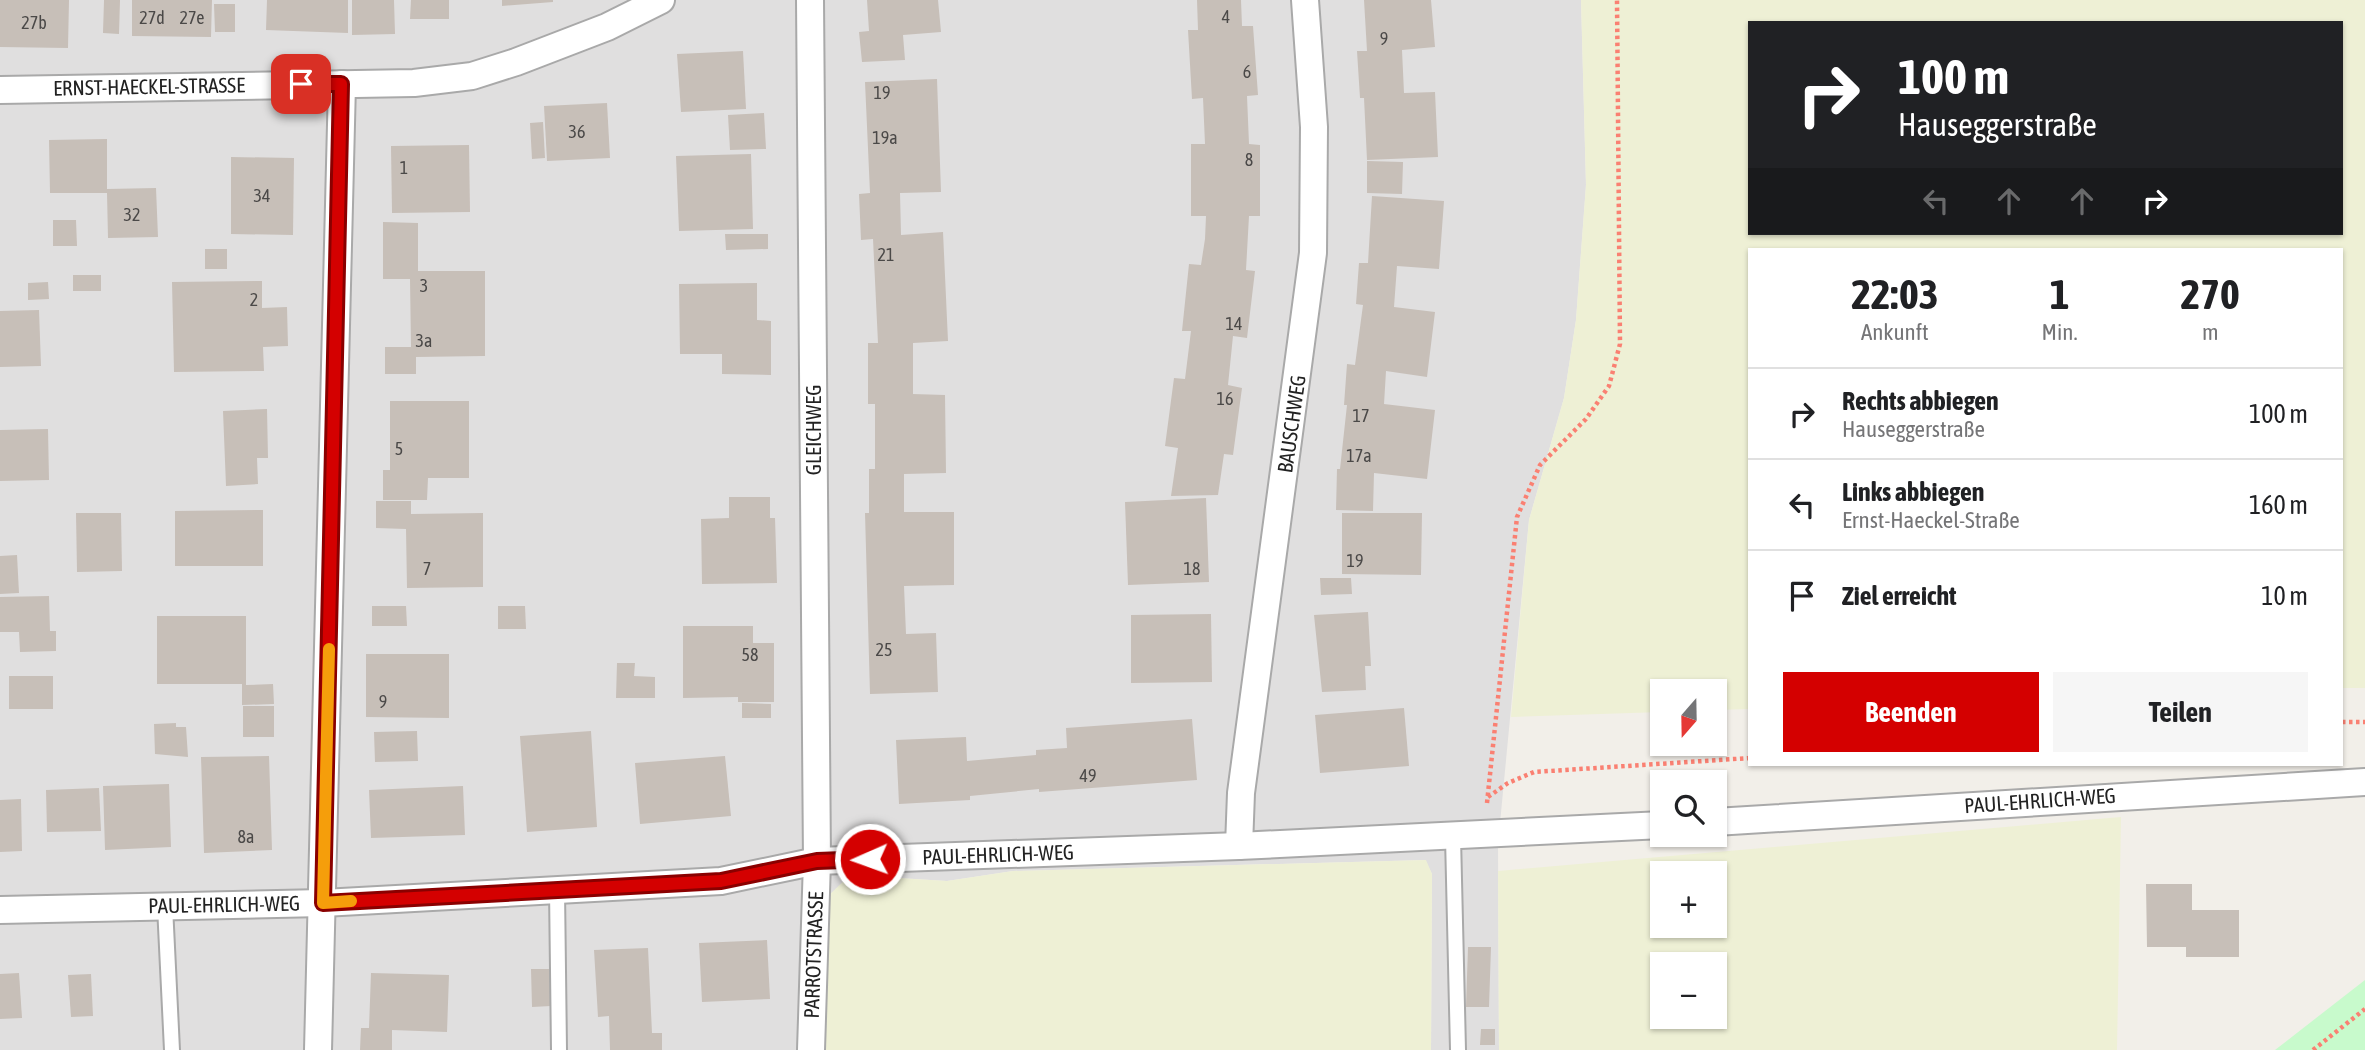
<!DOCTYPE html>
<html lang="de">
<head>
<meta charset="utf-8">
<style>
  :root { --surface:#fff; --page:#f6f6f6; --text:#202124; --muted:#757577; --line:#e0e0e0; --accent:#d40000 }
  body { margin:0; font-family:"Asap Condensed",sans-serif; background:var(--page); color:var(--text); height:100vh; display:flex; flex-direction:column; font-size:26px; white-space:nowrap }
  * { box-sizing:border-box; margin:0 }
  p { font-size:23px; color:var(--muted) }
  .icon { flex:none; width:38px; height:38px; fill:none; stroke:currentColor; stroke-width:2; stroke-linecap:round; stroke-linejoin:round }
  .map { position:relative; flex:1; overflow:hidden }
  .details { position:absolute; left:1748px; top:248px; width:595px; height:518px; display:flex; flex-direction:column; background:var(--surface); border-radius:0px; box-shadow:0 2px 5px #0004 }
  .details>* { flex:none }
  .top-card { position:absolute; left:1748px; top:21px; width:595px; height:214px; border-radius:0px; box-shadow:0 2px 5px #0004; background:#202124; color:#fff; overflow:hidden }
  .needle { width:46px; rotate:200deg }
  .controls { position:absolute; left:1650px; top:679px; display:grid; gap:14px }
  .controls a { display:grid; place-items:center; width:77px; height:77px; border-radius:0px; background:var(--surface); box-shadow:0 2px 5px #0004; font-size:35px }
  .pin { position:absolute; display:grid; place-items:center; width:60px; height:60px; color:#fff; margin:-30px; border-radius:14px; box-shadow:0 4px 10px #0006 }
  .me { position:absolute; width:77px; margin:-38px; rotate:268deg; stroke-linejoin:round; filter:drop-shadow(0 0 5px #0008) }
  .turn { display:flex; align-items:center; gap:24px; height:147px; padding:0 35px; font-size:32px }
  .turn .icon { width:91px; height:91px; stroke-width:2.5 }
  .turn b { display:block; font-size:49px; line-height:60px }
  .lanes { display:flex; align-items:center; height:66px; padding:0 35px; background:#0003; justify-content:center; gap:35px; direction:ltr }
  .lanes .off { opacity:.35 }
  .eta { display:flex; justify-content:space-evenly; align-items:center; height:119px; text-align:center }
  .eta b { font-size:42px; font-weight:700; line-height:49px }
  .cta { display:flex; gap:14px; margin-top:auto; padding:14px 35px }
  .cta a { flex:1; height:80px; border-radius:0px; background:var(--accent); color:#fff; font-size:28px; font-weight:700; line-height:80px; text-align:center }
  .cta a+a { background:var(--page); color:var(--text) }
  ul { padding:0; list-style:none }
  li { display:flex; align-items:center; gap:21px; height:91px; padding:0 35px; border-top:2px solid var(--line) }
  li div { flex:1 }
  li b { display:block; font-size:26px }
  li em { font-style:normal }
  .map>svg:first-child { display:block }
  .residential { fill:#e0dfdf }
  .farmland { fill:#eef0d5; fill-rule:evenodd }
  .park { fill:#c8facc }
  .building { fill:#c7bfb8 }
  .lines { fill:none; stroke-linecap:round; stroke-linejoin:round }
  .service-casing { stroke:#a9a9a9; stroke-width:18 }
  .minor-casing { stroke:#a9a9a9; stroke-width:30 }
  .path { stroke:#fa8072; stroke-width:4.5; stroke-dasharray:3.5 3.5; stroke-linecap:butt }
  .service { stroke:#fff; stroke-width:14 }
  .minor { stroke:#fff; stroke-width:26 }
  .route-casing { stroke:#8a0000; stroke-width:18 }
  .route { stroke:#d40000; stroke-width:12 }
  .slow { stroke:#f59e0b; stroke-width:12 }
  .labels { text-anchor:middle; stroke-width:5; stroke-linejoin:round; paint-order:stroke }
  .number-label { font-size:18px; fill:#4b4948 }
  .street-label { font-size:21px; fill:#222; stroke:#fff }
</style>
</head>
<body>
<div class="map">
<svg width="2365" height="1050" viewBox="0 0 2365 1050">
  <rect width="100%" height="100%" fill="#f2efe9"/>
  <path class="residential" d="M 0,0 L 1581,0 L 1586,185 L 1576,320 L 1564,398 L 1529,520 L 1498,844 L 1499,1050 L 1431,1050 L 1432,874 L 1425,860 L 1013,871 L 947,881 L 850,875 L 819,1050 L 0,1050 Z"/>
  <g class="farmland">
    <path d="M 1581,0 L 2365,0 L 2365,688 L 2342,688 L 2342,250 L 1750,250 L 1750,709 L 1715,710 L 1715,691 L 1662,691 L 1662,712 L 1511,717 L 1529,520 L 1564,398 L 1576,320 L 1586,185 ZM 1750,23 L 2342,23 L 2342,233 L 1750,233 Z"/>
    <path d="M 2121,817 L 2117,1050 L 1499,1050 L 1498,871 ZM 1662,873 L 1715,873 L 1715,926 L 1662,926 ZM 1662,964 L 1715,964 L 1715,1017 L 1662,1017 Z"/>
    <path d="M 1426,860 L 1432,874 L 1431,1050 L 819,1050 L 826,898 L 850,875 L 947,881 L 1013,871 Z"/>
  </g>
  <path class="park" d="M 2365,980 L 2365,1050 L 2275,1050 Z"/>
  <g class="building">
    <path d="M 0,0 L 69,0 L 68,48 L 0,47 Z"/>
    <path d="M 104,0 L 120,0 L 119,34 L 103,33 Z"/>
    <path d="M 132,0 L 212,0 L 211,37 L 132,36 Z"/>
    <path d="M 267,0 L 348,0 L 348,33 L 266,30 Z"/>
    <path d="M 352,0 L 394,0 L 395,34 L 352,35 Z"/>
    <path d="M 411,0 L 449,0 L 449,19 L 410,19 Z"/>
    <path d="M 502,0 L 553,0 L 553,2 L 502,6 Z"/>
    <path d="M 867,0 L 938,0 L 941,32 L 903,35 L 905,60 L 862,62 L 859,32 L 869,31 Z"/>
    <path d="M 1197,0 L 1241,0 L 1242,26 L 1253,26 L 1258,95 L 1247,96 L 1249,144 L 1260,145 L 1260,216 L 1249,216 L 1246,270 L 1255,271 L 1247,338 L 1233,336 L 1228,385 L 1242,388 L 1233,455 L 1224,454 L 1218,495 L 1171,496 L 1178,448 L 1165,446 L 1174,378 L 1185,379 L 1191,331 L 1182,331 L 1189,264 L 1201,265 L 1205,239 L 1206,216 L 1191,216 L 1191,144 L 1205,144 L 1203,98 L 1192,99 L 1188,30 L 1198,30 Z"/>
    <path d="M 1364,0 L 1431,0 L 1435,47 L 1402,50 L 1404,93 L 1435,92 L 1438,157 L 1367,160 L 1364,98 L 1360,98 L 1357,51 L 1367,51 Z"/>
    <path d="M 214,4 L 235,4 L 235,32 L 215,32 Z"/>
    <path d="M 743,51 L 746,109 L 681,112 L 677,54 Z"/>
    <path d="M 937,79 L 941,192 L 900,193 L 901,235 L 943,232 L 948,341 L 913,343 L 913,394 L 945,395 L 946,473 L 904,474 L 904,512 L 954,512 L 954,585 L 904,586 L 906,634 L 936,633 L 938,692 L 870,694 L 865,513 L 869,513 L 869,469 L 875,469 L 875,404 L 868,404 L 868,343 L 878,343 L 873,239 L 861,240 L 859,194 L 870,193 L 865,82 Z"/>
    <path d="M 607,103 L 610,158 L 547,161 L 544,106 Z"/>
    <path d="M 764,113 L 766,149 L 730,150 L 728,115 Z"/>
    <path d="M 543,122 L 545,158 L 532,159 L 530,123 Z"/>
    <path d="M 107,139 L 107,189 L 156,188 L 158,237 L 108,238 L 107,193 L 50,193 L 49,140 Z"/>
    <path d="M 469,145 L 470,212 L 392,213 L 391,146 Z"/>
    <path d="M 751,154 L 753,229 L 679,231 L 676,156 Z"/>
    <path d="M 231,157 L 294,158 L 293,235 L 231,234 Z"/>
    <path d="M 1367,161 L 1403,162 L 1402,194 L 1367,193 Z"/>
    <path d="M 1372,196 L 1444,201 L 1439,269 L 1397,266 L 1394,307 L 1435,312 L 1427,377 L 1386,371 L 1384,404 L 1435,410 L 1427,479 L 1374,473 L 1373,511 L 1336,510 L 1337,469 L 1340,469 L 1347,405 L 1344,405 L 1347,364 L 1355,365 L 1363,305 L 1356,304 L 1359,263 L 1368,263 Z"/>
    <path d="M 53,220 L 76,220 L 77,246 L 53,246 Z"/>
    <path d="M 383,222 L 418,223 L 418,271 L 485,271 L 485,356 L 416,357 L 416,374 L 385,374 L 385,347 L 411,347 L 410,279 L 383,279 Z"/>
    <path d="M 725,234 L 768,234 L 768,249 L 726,250 Z"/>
    <rect x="205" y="249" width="22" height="20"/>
    <rect x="73" y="275" width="28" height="16"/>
    <path d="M 262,281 L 262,308 L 287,307 L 288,346 L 263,347 L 264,371 L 174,372 L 172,282 Z"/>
    <path d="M 48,282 L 49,299 L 28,300 L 28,283 Z"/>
    <path d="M 757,283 L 757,320 L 771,321 L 771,375 L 722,374 L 722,354 L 680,354 L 679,284 Z"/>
    <path d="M 39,310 L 41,366 L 0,367 L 0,311 Z"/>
    <path d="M 390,401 L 469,401 L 469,478 L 428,478 L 427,500 L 383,500 L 383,470 L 390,470 Z"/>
    <path d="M 267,409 L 268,458 L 257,458 L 258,484 L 226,486 L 223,411 Z"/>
    <path d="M 48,429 L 49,480 L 0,481 L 0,430 Z"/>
    <path d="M 729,497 L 770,497 L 770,518 L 775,518 L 777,583 L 702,584 L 701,519 L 729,518 Z"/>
    <path d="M 1206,498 L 1209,582 L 1128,585 L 1125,502 Z"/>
    <path d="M 376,501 L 411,501 L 411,514 L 483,513 L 483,587 L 407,588 L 406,529 L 376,528 Z"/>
    <path d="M 263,510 L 263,566 L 175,566 L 175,511 Z"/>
    <path d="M 76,513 L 121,513 L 122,571 L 77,572 Z"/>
    <path d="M 1342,513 L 1422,513 L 1421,575 L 1342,574 Z"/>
    <path d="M 17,555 L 19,593 L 0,594 L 0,556 Z"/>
    <path d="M 1320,578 L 1351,578 L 1352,594 L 1321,595 Z"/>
    <path d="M 49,596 L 50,631 L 56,631 L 56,651 L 20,652 L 19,632 L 0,632 L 0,597 Z"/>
    <path d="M 372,606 L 406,606 L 407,626 L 372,626 Z"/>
    <path d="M 498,606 L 525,606 L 526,629 L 498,629 Z"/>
    <path d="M 1368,612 L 1371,666 L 1365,666 L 1366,690 L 1322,692 L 1314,615 Z"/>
    <path d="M 1211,614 L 1212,682 L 1131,683 L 1131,615 Z"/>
    <path d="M 157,616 L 246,616 L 246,685 L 273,684 L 274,704 L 242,705 L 242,684 L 157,684 Z"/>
    <path d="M 683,626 L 753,626 L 753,643 L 774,643 L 774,702 L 738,702 L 738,697 L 683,698 Z"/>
    <path d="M 366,654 L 449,654 L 449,718 L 366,717 Z"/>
    <path d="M 617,663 L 635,663 L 634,676 L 655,677 L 655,698 L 616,698 Z"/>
    <rect x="9" y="676" width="44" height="33"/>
    <path d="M 742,703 L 771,704 L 771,718 L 742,718 Z"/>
    <rect x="243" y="706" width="31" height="31"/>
    <path d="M 1404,708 L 1409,766 L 1320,773 L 1315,715 Z"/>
    <path d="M 1192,719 L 1197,780 L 1039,792 L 1039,789 L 970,796 L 970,800 L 899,804 L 896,740 L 966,737 L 967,761 L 1036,755 L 1036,750 L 1067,748 L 1066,728 Z"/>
    <path d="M 176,723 L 176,727 L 186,727 L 188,757 L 155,754 L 154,724 Z"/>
    <path d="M 417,731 L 418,761 L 375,762 L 374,732 Z"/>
    <path d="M 591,731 L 597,827 L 527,832 L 520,736 Z"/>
    <path d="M 269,756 L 272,850 L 204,853 L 201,757 Z"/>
    <path d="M 725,756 L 731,816 L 640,824 L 635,763 Z"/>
    <path d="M 169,784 L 171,847 L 105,850 L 103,786 Z"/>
    <path d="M 463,786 L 465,835 L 371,838 L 369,790 Z"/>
    <path d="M 99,788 L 101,831 L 47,832 L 46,790 Z"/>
    <path d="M 21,799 L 22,851 L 0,852 L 0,800 Z"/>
    <path d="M 2146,884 L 2192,884 L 2192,910 L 2239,910 L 2239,957 L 2186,957 L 2186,947 L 2147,947 Z"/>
    <path d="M 767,940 L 770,999 L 702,1002 L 699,943 Z"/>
    <path d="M 1468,947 L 1491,947 L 1489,1007 L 1466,1007 Z"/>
    <path d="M 648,948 L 652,1033 L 662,1033 L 662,1050 L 610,1050 L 609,1016 L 598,1017 L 594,950 Z"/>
    <path d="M 531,969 L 550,969 L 551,1006 L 532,1007 Z"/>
    <path d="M 19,973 L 22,1018 L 0,1019 L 0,974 Z"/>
    <path d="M 371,973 L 449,975 L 447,1032 L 392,1030 L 392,1050 L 360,1050 L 361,1028 L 369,1028 Z"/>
    <path d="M 91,974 L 93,1016 L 71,1017 L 68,975 Z"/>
    <path d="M 1481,1029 L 1495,1029 L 1495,1045 L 1480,1045 Z"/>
  </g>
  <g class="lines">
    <defs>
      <g id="service">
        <path d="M 1453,837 L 1458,1050"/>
        <path d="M 557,890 L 559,1050"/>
        <path d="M 165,906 L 172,1050"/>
      </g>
      <g id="minor">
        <path d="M 810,0 L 817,861 L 811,1050"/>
        <path d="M 0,90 L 414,83 L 472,76 L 516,62 L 607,27 L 661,0"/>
        <path d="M 1715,822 L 2365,782"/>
        <path d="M 1239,846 L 1241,793 L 1313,253 L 1314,127 L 1305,0"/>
        <path d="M 0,910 L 323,903 L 721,881 L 817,861 L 1239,846 L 1662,825"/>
        <path d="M 318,1050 L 342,84"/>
      </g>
    </defs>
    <use href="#service" class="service-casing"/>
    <use href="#minor" class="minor-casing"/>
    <g class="path">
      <path d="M 2342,722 L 2365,722"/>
      <path d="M 1488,797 L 1508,783 L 1534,772 L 1750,758"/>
      <path d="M 1487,803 L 1517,517 L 1540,465 L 1586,419 L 1609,386 L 1620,344 L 1617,0"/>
      <path d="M 2313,1050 L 2365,1009"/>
    </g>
    <use href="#service" class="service"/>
    <use href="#minor" class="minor"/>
  </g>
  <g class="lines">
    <defs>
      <path id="route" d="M 301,84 L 341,84 L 323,903 L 721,881 L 817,861 L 870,859"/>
    </defs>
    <use href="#route" class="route-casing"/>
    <use href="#route" class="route"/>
    <path class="slow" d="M 329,649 L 323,903 L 351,901"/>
  </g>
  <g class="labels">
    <g class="number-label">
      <text x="1226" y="23">4</text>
      <text x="152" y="24">27d</text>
      <text x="192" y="24">27e</text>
      <text x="34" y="29">27b</text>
      <text x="1384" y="45">9</text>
      <text x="1247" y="78">6</text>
      <text x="882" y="99">19</text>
      <text x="577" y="138">36</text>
      <text x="885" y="144">19a</text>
      <text x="1249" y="166">8</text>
      <text x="404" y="174">1</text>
      <text x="262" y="202">34</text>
      <text x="132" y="221">32</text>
      <text x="886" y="261">21</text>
      <text x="424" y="292">3</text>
      <text x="254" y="306">2</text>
      <text x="1234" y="330">14</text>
      <text x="424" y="347">3a</text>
      <text x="1225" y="405">16</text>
      <text x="1361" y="422">17</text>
      <text x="399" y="455">5</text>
      <text x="1359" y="462">17a</text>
      <text x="1355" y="567">19</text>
      <text x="427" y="575">7</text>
      <text x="1192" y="575">18</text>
      <text x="884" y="656">25</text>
      <text x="750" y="661">58</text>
      <text x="383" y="708">9</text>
      <text x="1088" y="782">49</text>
      <text x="246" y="843">8a</text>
    </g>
    <g class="street-label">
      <text transform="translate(149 87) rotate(-1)" y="7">ERNST-HAECKEL-STRASSE</text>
      <text transform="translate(1292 424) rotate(-82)" y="7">BAUSCHWEG</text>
      <text transform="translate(814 430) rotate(-90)" y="7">GLEICHWEG</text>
      <text transform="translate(2040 801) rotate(-4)" y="7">PAUL-EHRLICH-WEG</text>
      <text transform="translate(998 855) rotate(-2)" y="7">PAUL-EHRLICH-WEG</text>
      <text transform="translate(224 905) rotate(-1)" y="7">PAUL-EHRLICH-WEG</text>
      <text transform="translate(814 955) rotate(-88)" y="7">PARROTSTRASSE</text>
    </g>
  </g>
</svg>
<div class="controls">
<a><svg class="needle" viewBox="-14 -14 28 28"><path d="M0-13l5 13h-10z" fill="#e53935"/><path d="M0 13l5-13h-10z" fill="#757577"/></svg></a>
<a><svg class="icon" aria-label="search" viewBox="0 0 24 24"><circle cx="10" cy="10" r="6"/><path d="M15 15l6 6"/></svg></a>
<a>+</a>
<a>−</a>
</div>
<div class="pin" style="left:301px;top:84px;background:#d93025"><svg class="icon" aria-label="arrive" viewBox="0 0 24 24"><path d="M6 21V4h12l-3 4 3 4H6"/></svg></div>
<svg class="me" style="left:870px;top:859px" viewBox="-20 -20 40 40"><circle r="17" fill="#d40000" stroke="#fff" stroke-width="3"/><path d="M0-11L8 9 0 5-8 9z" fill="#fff"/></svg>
<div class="top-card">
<div class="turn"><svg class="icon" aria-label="right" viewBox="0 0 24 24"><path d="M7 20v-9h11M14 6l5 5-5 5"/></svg><div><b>100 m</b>Hauseggerstraße</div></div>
<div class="lanes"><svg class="icon off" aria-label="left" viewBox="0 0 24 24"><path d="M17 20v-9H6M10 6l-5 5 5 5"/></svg><svg class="icon off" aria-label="ahead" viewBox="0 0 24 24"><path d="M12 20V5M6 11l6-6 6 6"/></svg><svg class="icon off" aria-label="ahead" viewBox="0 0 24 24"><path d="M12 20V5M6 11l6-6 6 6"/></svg><svg class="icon" aria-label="right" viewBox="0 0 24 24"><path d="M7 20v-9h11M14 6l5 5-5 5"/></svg></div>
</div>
<section class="details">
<div class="eta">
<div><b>22:03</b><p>Ankunft</p></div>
<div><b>1</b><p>Min.</p></div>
<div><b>270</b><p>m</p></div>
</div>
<ul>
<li><svg class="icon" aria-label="right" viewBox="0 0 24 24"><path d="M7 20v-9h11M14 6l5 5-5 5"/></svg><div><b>Rechts abbiegen</b><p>Hauseggerstraße</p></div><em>100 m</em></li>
<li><svg class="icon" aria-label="left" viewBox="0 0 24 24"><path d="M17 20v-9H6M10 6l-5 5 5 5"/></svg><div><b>Links abbiegen</b><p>Ernst-Haeckel-Straße</p></div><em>160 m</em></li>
<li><svg class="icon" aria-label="arrive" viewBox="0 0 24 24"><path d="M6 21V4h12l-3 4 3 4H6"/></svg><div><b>Ziel erreicht</b></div><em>10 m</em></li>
</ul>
<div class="cta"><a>Beenden</a><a>Teilen</a></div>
</section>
</div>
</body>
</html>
